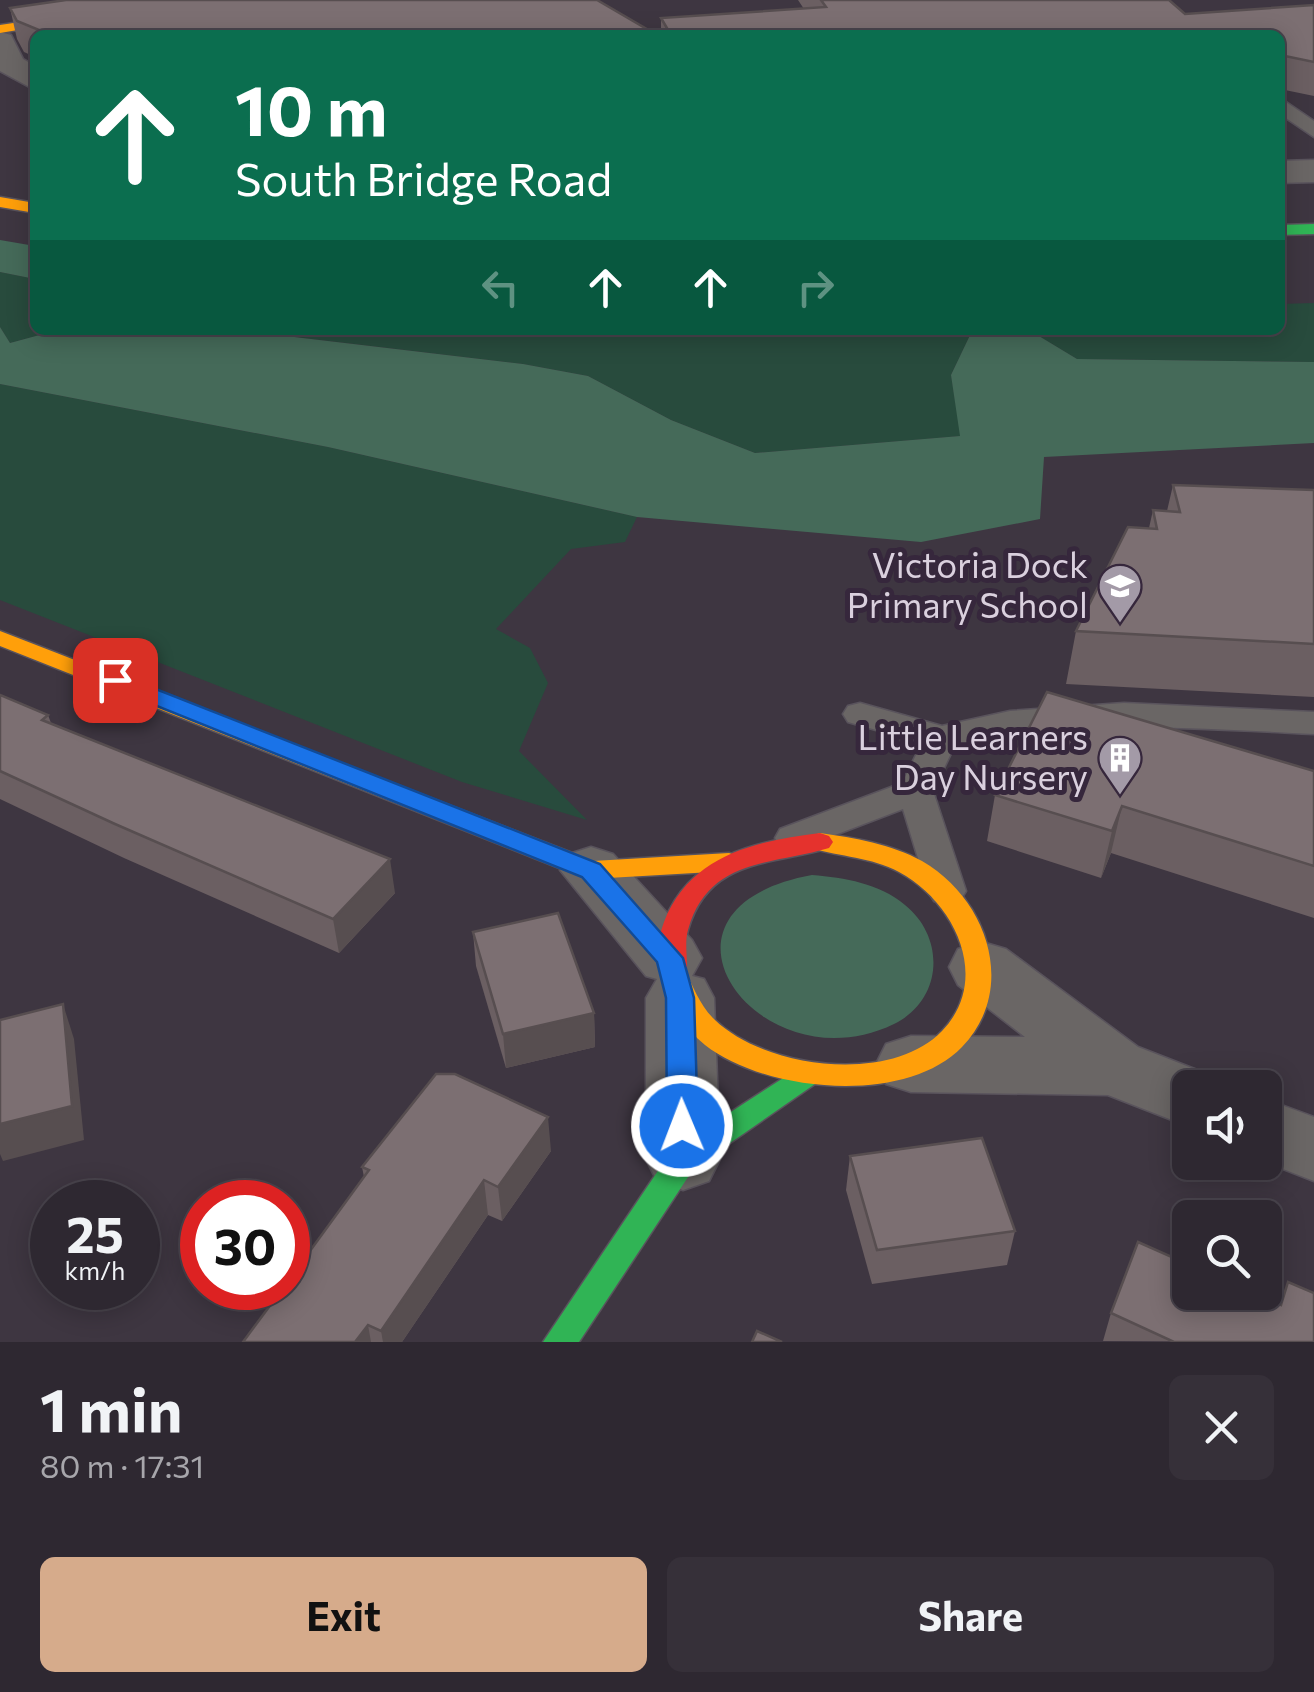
<!DOCTYPE html>
<html lang="en">
<head>
<meta charset="utf-8">
<style>
  :root { --surface:#2e2831; --page:#363039; --text:#f1f3f6; --muted:#a7a6ab; --line:#49444d; --accent:#d6ab8b }
  body { margin:0; font-family:Commissioner,sans-serif; background:var(--page); color:var(--text); height:100vh; display:flex; flex-direction:column; font-size:38px; white-space:nowrap }
  * { box-sizing:border-box; margin:0 }
  p { font-size:32px; color:var(--muted) }
  .icon { flex:none; width:55px; height:55px; fill:none; stroke:currentColor; stroke-width:2; stroke-linecap:round; stroke-linejoin:round }
  .map { position:relative; height:1342px; overflow:hidden }
  .drawer { display:flex; flex-direction:column; background:var(--surface); flex:1 }
  .drawer>* { flex:none }
  .hud { position:absolute; left:30px; top:30px; width:1255px; height:305px; border-radius:15px; box-shadow:0 5px 25px #0003,0 0 0 2px var(--line); background:#0b6e4f; color:#fff; overflow:hidden }
  .buttons { position:absolute; left:1172px; top:1070px; display:grid; gap:20px }
  .buttons a { display:grid; place-items:center; width:110px; height:110px; border-radius:15px; background:var(--surface); box-shadow:0 5px 25px #0003,0 0 0 2px var(--line); font-size:50px }
  .speed { position:absolute; left:30px; top:1180px; display:flex; gap:20px; font-size:50px; font-weight:700; text-align:center }
  .speed>* { display:grid; place-content:center; width:130px; height:130px; border-radius:50%; background:var(--surface); box-shadow:0 5px 25px #0003,0 0 0 2px var(--line); line-height:1 }
  .speed small { font-size:25px; font-weight:400 }
  .speed .limit { border:15px solid #d22; background:#fff; color:#111 }
  .pin { position:absolute; display:grid; place-items:center; width:85px; height:85px; color:#fff; margin:-42px; border-radius:20px; box-shadow:0 5px 15px #0006 }
  .me { position:absolute; width:110px; margin:-55px; rotate:359deg; stroke-linejoin:round; filter:drop-shadow(0 0 8px #0008) }
  .turn { display:flex; align-items:center; gap:35px; height:210px; padding:0 40px; font-size:45px }
  .turn .icon { width:130px; height:130px; stroke-width:2.5 }
  .turn b { display:block; font-size:70px; line-height:85px }
  .lanes { display:flex; align-items:center; height:95px; padding:0 40px; background:#0003; justify-content:center; gap:50px; direction:ltr }
  .lanes .off { opacity:.35 }
  .round { display:grid; place-items:center; flex:none; width:105px; height:105px; border-radius:15px; background:var(--page) }
  .overview { display:flex; align-items:center; justify-content:space-between; height:170px; padding:0 40px }
  h1 { font-size:60px; font-weight:700; line-height:75px }
  .button { display:flex; gap:20px; margin-top:auto; padding:20px 40px }
  .button a { flex:1; height:115px; border-radius:15px; background:var(--accent); color:#111; font-size:40px; font-weight:700; line-height:115px; text-align:center }
  .button a+a { background:var(--page); color:var(--text) }
  .map>svg:first-child { display:block }
  .green { fill:#284b3d }
  .forest { fill:#456a59 }
  .lines { fill:none; stroke-linecap:round; stroke-linejoin:round }
  .lane-casing { stroke:#59535c; stroke-width:3 }
  .street-casing { stroke:#59535c; stroke-width:3 }
  .fast-casing { stroke:#59535c; stroke-width:3 }
  .slow-casing { stroke:#59535c; stroke-width:3 }
  .jam-casing { stroke:#59535c; stroke-width:3 }
  .lane { fill:#6a6665; fill-rule:evenodd }
  .street { fill:#6a6665; fill-rule:evenodd }
  .fast { fill:#30b455; fill-rule:evenodd }
  .slow { fill:#ff9f0a; fill-rule:evenodd }
  .jam { fill:#e5322d; fill-rule:evenodd }
  .wall { fill:#6b5f62 }
  .shaded-wall { fill:#574e50 }
  .building { fill:#7c6f72; stroke:#574e50; stroke-width:2.5 }
  .route { fill:#1a73e8; stroke:#114b97; stroke-width:2.5 }
  .labels { text-anchor:middle; stroke-width:10; stroke-linejoin:round; paint-order:stroke }
  .poi-label { font-size:35px; fill:#dad0de; stroke:#36273c; text-anchor:end }
</style>
</head>
<body>
<div class="map">
<svg width="1314" height="1342" viewBox="0 0 1314 1342">
  <rect width="100%" height="100%" fill="#3e3641"/>
  <g class="green">
    <path d="M 0,272 L 35,279 L 35,330 L 58,330 L 10,343 L 0,327 Z"/>
    <path d="M 1314,303 L 1314,362 L 1077,359 L 1029,330 L 1280,330 L 1280,304 Z"/>
    <path d="M 237,330 L 990,330 L 972,331 L 951,375 L 961,436 L 755,453 L 671,420 L 588,376 L 523,364 Z"/>
    <path d="M 0,384 L 328,447 L 637,517 L 625,542 L 571,549 L 496,629 L 530,648 L 548,683 L 519,751 L 587,820 L 462,782 L 0,600 Z"/>
  </g>
  <g class="forest">
    <path d="M 0,240 L 35,246 L 35,279 L 0,272 Z"/>
    <path d="M 0,327 L 10,343 L 58,330 L 236,330 L 523,364 L 588,376 L 671,420 L 755,453 L 960,436 L 951,375 L 972,331 L 1029,330 L 1077,359 L 1314,362 L 1314,443 L 1044,457 L 1040,519 L 921,542 L 637,517 L 328,447 L 0,384 Z"/>
    <path d="M 812,875 C 845,878 879,883 905,905 C 946,938 943,1000 894,1024 C 760,1089 626,909 812,875 Z"/>
  </g>
  <g class="lines">
    <defs>
      <g id="lane">
        <path d="M 1280,98 L 1314,121 L 1314,137 L 1280,114 Z"/>
        <path d="M 860,703 L 942,726 L 1010,711 L 1124,703 L 1314,712 L 1314,734 C 1193,728 1074,719 955,745 L 933,791 L 966,891 L 960,901 L 947,905 L 934,901 L 928,891 L 903,809 L 793,851 L 780,847 L 775,838 L 780,829 L 902,783 L 922,743 L 848,722 L 843,714 L 848,706 Z"/>
      </g>
      <g id="street">
        <path d="M 0,32 L 11,35 L 23,59 L 35,66 L 35,90 L 0,71 Z"/>
        <path d="M 1314,160 L 1314,182 L 1280,183 L 1280,161 Z"/>
        <path d="M 591,847 L 613,854 L 692,940 L 702,958 L 692,976 L 704,979 L 714,998 L 720,1159 L 709,1181 L 683,1190 L 657,1181 L 646,1159 L 646,998 L 657,979 L 646,976 L 560,870 L 569,854 Z"/>
        <path d="M 982,942 L 1006,949 L 1138,1047 L 1215,1077 L 1221,1088 L 1190,1088 L 1190,1127 L 1108,1095 L 911,1092 L 886,1084 L 876,1064 L 886,1044 L 911,1036 L 1025,1037 L 958,985 L 949,967 L 958,949 Z"/>
        <path d="M 1265,1099 L 1314,1117 L 1314,1181 L 1265,1162 Z"/>
      </g>
      <g id="fast">
        <path d="M 1314,224 L 1314,234 L 1280,235 L 1280,225 Z"/>
        <path d="M 805,1064 L 815,1068 L 819,1076 L 815,1084 L 694,1168 L 579,1342 L 543,1342 L 672,1150 Z"/>
      </g>
      <g id="slow">
        <path d="M 167,0 L 196,0 L 0,33 L 0,25 Z"/>
        <path d="M 0,197 L 35,203 L 35,213 L 0,207 Z"/>
        <path d="M 0,631 L 593,861 L 729,853 L 738,856 L 742,862 L 738,868 L 729,871 L 591,879 L 582,877 L 0,646 Z"/>
        <path d="M 820,833 C 855,838 891,844 922,861 C 988,899 1018,989 962,1047 C 905,1106 765,1092 705,1045 C 683,1027 669,1003 660,976 L 664,969 L 674,966 L 684,969 C 694,987 699,1005 715,1020 C 765,1068 890,1085 942,1031 C 992,979 955,902 899,872 C 871,857 841,857 811,848 L 807,842 L 811,836 Z"/>
      </g>
      <path id="jam" d="M 820,833 L 829,836 L 833,842 L 829,848 C 772,865 708,858 688,930 C 683,947 691,969 684,983 L 674,986 L 664,983 C 654,965 657,941 664,922 C 690,855 756,841 820,833 Z"/>
    </defs>
    <use href="#lane" class="lane-casing"/>
    <use href="#street" class="street-casing"/>
    <use href="#fast" class="fast-casing"/>
    <use href="#slow" class="slow-casing"/>
    <use href="#jam" class="jam-casing"/>
    <use href="#lane" class="lane"/>
    <use href="#street" class="street"/>
    <use href="#fast" class="fast"/>
    <use href="#slow" class="slow"/>
    <use href="#jam" class="jam"/>
  </g>
  <g class="wall">
    <path d="M 798,0 L 1169,0 L 1185,14 L 1314,5 L 1314,96 L 1280,89 L 1280,35 L 661,35 L 661,18 L 804,9 Z"/>
    <path d="M 10,8 L 657,35 L 35,35 L 35,57 L 24,52 L 17,39 Z"/>
    <path d="M 1173,485 L 1314,490 L 1314,697 L 1066,684 L 1076,631 L 1149,528 L 1153,510 L 1167,511 Z"/>
    <path d="M 0,695 L 48,715 L 51,723 L 395,893 L 339,953 L 124,858 L 0,799 Z"/>
    <path d="M 1314,771 L 1314,918 L 1111,853 L 1101,878 L 987,841 L 995,795 Z"/>
    <path d="M 473,932 L 594,1013 L 595,1047 L 506,1068 L 476,966 Z"/>
    <path d="M 551,1151 L 502,1221 L 488,1215 L 402,1342 L 243,1342 L 364,1177 L 362,1167 Z"/>
    <path d="M 850,1156 L 1015,1231 L 1007,1265 L 872,1284 L 846,1190 Z"/>
    <path d="M 1288,1282 L 1314,1342 L 1103,1341 L 1111,1313 L 1279,1304 Z"/>
  </g>
  <g class="shaded-wall">
    <path d="M 1122,806 L 1111,853 L 1101,878 L 1112,831 Z"/>
    <path d="M 390,859 L 395,893 L 339,953 L 333,919 Z"/>
    <path d="M 63,1004 L 74,1039 L 84,1140 L 3,1161 L 0,1154 L 0,1124 Z"/>
    <path d="M 594,1013 L 595,1047 L 506,1068 L 503,1034 Z"/>
    <path d="M 548,1117 L 551,1151 L 502,1221 L 498,1187 Z"/>
    <path d="M 484,1180 L 488,1215 L 402,1342 L 383,1342 L 381,1331 Z"/>
    <path d="M 368,1325 L 371,1342 L 355,1342 Z"/>
  </g>
  <g class="building">
    <path d="M 66,0 L 597,0 L 657,35 L 51,35 L 17,21 L 10,8 Z"/>
    <path d="M 821,0 L 1169,0 L 1185,14 L 1314,5 L 1314,62 L 1280,55 L 1280,35 L 671,35 L 661,18 L 826,7 Z"/>
    <path d="M 1173,485 L 1314,490 L 1314,644 L 1076,631 L 1128,527 L 1157,529 L 1153,510 L 1180,512 Z"/>
    <path d="M 1047,692 L 1314,771 L 1314,866 L 1122,806 L 1112,831 L 995,795 Z"/>
    <path d="M 0,695 L 48,715 L 42,720 L 390,859 L 333,919 L 115,824 L 0,771 Z"/>
    <path d="M 558,913 L 594,1013 L 503,1034 L 473,932 Z"/>
    <path d="M 63,1004 L 72,1106 L 0,1124 L 0,1020 Z"/>
    <path d="M 436,1074 L 455,1074 L 548,1117 L 498,1187 L 484,1180 L 381,1331 L 368,1325 L 355,1342 L 243,1342 L 283,1288 L 288,1288 L 288,1281 L 369,1170 L 362,1167 Z"/>
    <path d="M 982,1138 L 1015,1231 L 877,1250 L 850,1156 Z"/>
    <path d="M 1138,1242 L 1190,1265 L 1190,1292 L 1253,1292 L 1281,1305 L 1288,1282 L 1314,1293 L 1314,1342 L 1174,1342 L 1111,1313 Z"/>
    <path d="M 757,1331 L 782,1342 L 752,1342 Z"/>
  </g>
  <path class="route" d="M 115,673 L 600,864 L 683,958 L 694,998 L 698,1126 L 693,1135 L 682,1139 L 672,1135 L 667,1126 L 666,998 L 657,962 L 582,877 L 107,686 L 103,680 L 107,675 Z"/>
  <defs>
    <symbol id="school-pin" viewBox="-11 -11 22 30"><path d="M0 17L-7.5 6A9.5 9.5 0 1 1 7.5 6Z" fill="#a39aa7" stroke="#36273c"/><path d="M0-5L7-2L0 1L-7-2ZM-4 1L0 2.5L4 1V4Q0 6-4 4Z" fill="#fff"/></symbol>
    <symbol id="building-pin" viewBox="-11 -11 22 30"><path d="M0 17L-7.5 6A9.5 9.5 0 1 1 7.5 6Z" fill="#a39aa7" stroke="#36273c"/><path d="M-4-6H4V6H1V3H-1V6H-4ZM-2.5-4.3h1.7v1.8h-1.7ZM.8-4.3h1.7v1.8H.8ZM-2.5-1h1.7V.8h-1.7ZM.8-1h1.7V.8H.8Z" fill="#fff"/></symbol>
  </defs>
  <g fill-rule="evenodd">
    <use href="#school-pin" x="1095" y="561" width="50" height="68"/>
    <use href="#building-pin" x="1095" y="733" width="50" height="68"/>
  </g>
  <g class="labels">
    <g class="poi-label">
      <text x="1088" y="578">Victoria Dock<tspan x="1088" dy="40">Primary School</tspan></text>
      <text x="1088" y="750">Little Learners<tspan x="1088" dy="40">Day Nursery</tspan></text>
    </g>
  </g>
</svg>
<div class="buttons">
<a><svg class="icon" aria-label="sound" viewBox="0 0 24 24"><path d="M4 9h4l5-4v14l-5-4H4zM17 9q2 3 0 6"/></svg></a>
<a><svg class="icon" aria-label="search" viewBox="0 0 24 24"><circle cx="10" cy="10" r="6"/><path d="M15 15l6 6"/></svg></a>
</div>
<div class="speed"><div>25<small>km/h</small></div><div class="limit">30</div></div>
<div class="pin" style="left:115px;top:680px;background:#d93025"><svg class="icon" aria-label="arrive" viewBox="0 0 24 24"><path d="M6 21V4h12l-3 4 3 4H6"/></svg></div>
<svg class="me" style="left:682px;top:1126px" viewBox="-20 -20 40 40"><circle r="17" fill="#1a73e8" stroke="#fff" stroke-width="3"/><path d="M0-11L8 9 0 5-8 9z" fill="#fff"/></svg>
<div class="hud">
<div class="turn"><svg class="icon" aria-label="ahead" viewBox="0 0 24 24"><path d="M12 20V5M6 11l6-6 6 6"/></svg><div><b>10 m</b>South Bridge Road</div></div>
<div class="lanes"><svg class="icon off" aria-label="left" viewBox="0 0 24 24"><path d="M17 20v-9H6M10 6l-5 5 5 5"/></svg><svg class="icon" aria-label="ahead" viewBox="0 0 24 24"><path d="M12 20V5M6 11l6-6 6 6"/></svg><svg class="icon" aria-label="ahead" viewBox="0 0 24 24"><path d="M12 20V5M6 11l6-6 6 6"/></svg><svg class="icon off" aria-label="right" viewBox="0 0 24 24"><path d="M7 20v-9h11M14 6l5 5-5 5"/></svg></div>
</div>
</div>
<section class="drawer">
<div class="overview"><div><h1>1 min</h1><p>80 m · 17:31</p></div><a class="round"><svg class="icon" aria-label="close" viewBox="0 0 24 24"><path d="M6 6l12 12M18 6L6 18"/></svg></a></div>
<div class="button"><a>Exit</a><a>Share</a></div>
</section>
</body>
</html>
